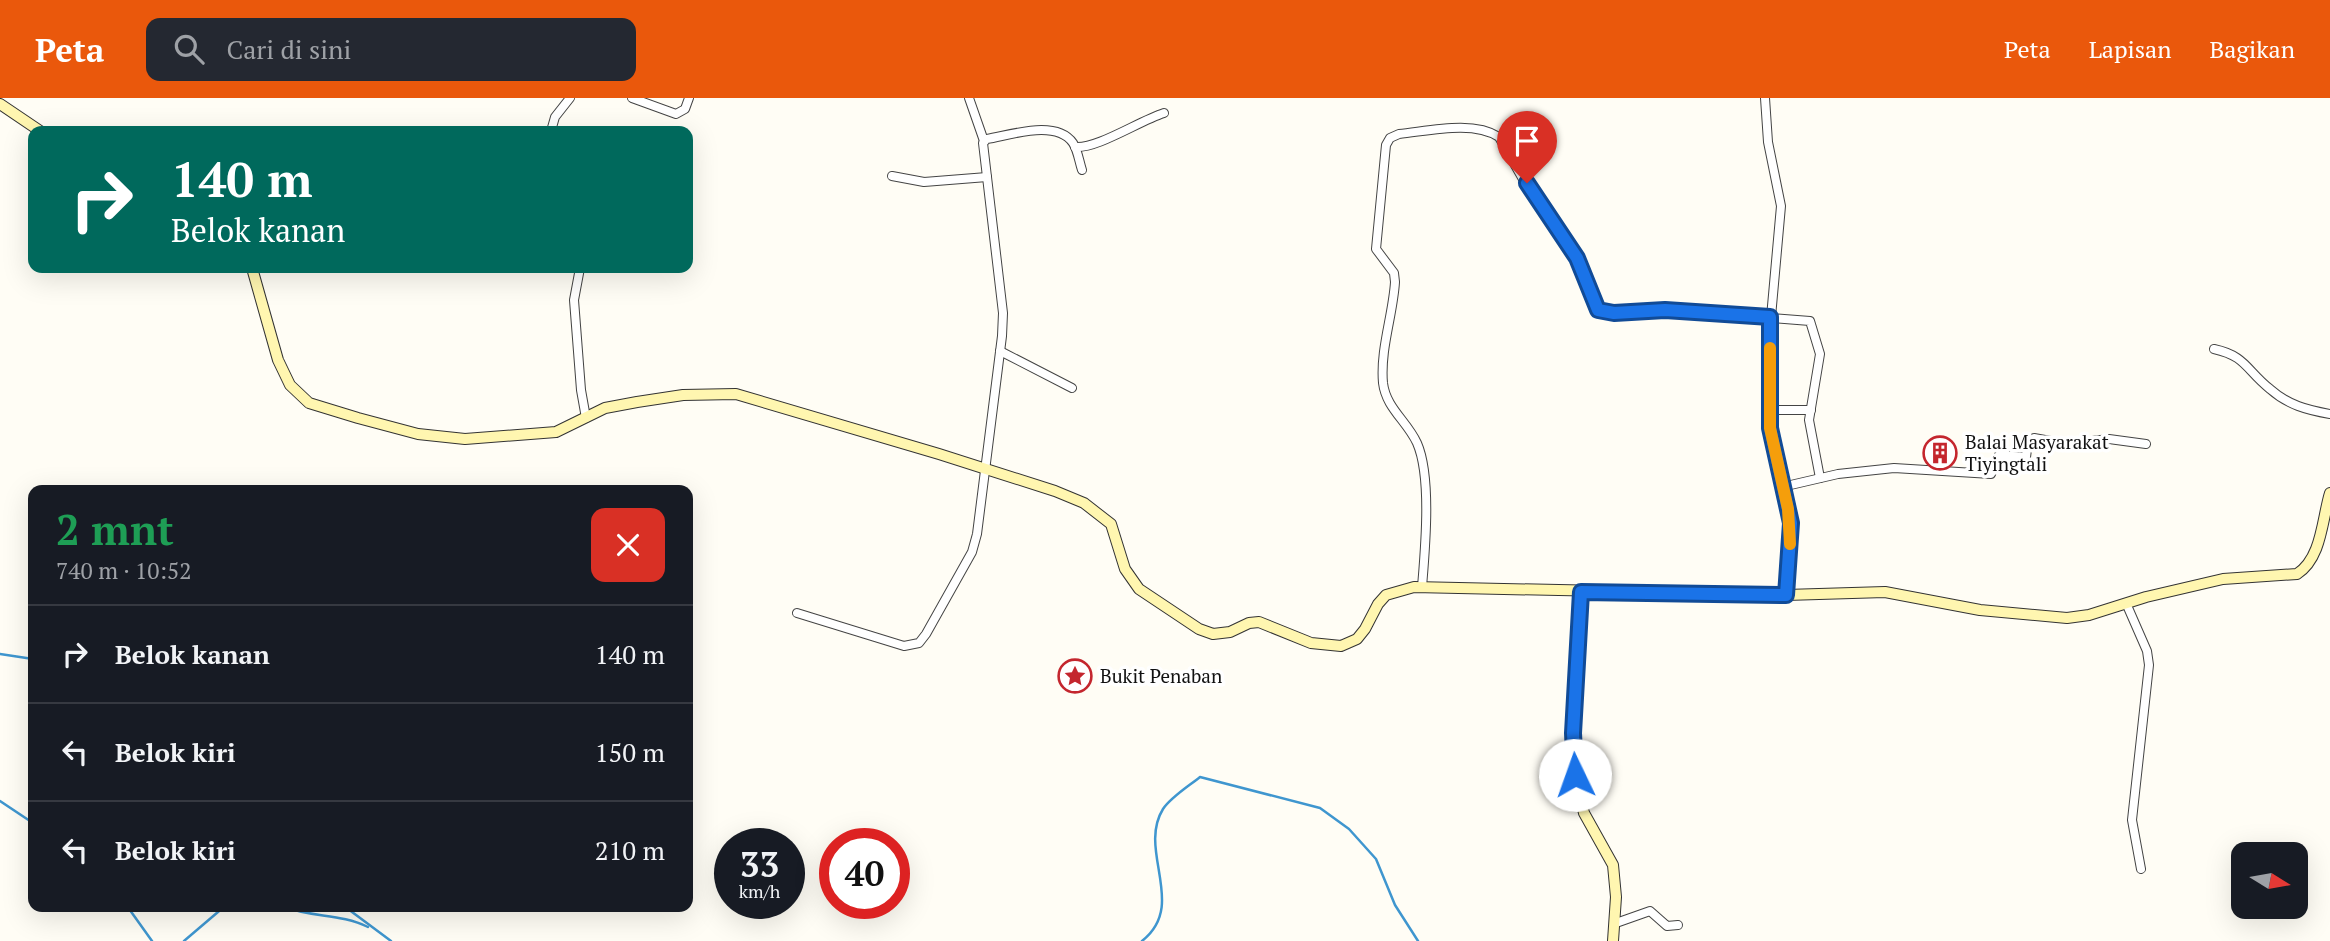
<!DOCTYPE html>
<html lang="id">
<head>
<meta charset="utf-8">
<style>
  :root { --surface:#171b24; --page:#242831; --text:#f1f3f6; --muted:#9ea1a6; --line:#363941; --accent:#ea580c }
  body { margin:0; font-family:"PT Serif",serif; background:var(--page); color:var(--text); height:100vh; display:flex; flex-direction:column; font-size:26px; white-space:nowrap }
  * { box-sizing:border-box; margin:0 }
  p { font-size:23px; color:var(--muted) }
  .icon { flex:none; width:38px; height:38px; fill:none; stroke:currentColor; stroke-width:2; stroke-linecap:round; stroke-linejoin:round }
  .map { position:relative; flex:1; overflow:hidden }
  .side { position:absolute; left:28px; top:387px; width:665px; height:427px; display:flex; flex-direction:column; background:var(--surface); border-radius:14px; box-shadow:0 7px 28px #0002 }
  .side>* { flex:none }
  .guide { position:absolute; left:28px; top:28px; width:665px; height:147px; border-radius:14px; box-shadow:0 7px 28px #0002; background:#00695c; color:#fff; overflow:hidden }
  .needle { width:46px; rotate:101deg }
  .fabs { position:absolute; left:2231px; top:744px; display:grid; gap:14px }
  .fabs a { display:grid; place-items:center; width:77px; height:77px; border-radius:14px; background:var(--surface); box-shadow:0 7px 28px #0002; font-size:35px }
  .speed { position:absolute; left:714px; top:730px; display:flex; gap:14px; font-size:35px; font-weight:700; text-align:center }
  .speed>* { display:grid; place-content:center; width:91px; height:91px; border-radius:50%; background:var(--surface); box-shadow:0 7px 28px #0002; line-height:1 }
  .speed small { font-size:18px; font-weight:400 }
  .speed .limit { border:10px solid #d22; background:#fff; color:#111 }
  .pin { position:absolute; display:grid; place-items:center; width:60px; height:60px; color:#fff; margin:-72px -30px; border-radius:50% 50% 50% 0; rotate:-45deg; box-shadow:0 0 7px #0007 }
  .pin .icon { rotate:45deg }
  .me { position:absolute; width:77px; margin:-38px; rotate:357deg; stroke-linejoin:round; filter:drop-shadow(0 0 5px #0008) }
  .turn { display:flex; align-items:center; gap:24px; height:147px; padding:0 28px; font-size:32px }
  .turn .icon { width:91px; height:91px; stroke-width:2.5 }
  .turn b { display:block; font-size:49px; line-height:60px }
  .round { display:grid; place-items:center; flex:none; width:74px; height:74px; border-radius:14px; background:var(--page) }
  .summary { display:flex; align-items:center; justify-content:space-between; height:119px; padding:0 28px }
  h1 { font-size:42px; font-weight:700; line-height:52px; color:#1e9e55 }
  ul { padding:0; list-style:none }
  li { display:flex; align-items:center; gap:21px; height:98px; padding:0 28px; border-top:2px solid var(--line) }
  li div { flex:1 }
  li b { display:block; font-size:26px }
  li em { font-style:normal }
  header { display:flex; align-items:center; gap:42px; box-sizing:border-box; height:98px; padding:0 35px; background:var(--accent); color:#fff }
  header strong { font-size:33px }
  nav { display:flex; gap:38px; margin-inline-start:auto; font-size:24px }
  .search { width:490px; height:63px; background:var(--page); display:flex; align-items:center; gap:18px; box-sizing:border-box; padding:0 24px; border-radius:14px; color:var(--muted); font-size:26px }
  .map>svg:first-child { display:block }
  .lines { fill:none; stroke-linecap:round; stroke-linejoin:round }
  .stream { stroke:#3f96cf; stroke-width:2.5 }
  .street-casing { stroke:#444; stroke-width:10 }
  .secondary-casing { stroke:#333; stroke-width:12 }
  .street { stroke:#fff; stroke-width:8 }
  .secondary { stroke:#fff6b0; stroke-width:10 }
  .route-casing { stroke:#114b97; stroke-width:18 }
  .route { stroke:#1a73e8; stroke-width:12 }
  .slow { stroke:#f59e0b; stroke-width:12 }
  .labels { text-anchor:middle; stroke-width:7; stroke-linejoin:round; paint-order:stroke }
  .poi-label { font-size:19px; fill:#111; stroke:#fff; text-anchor:start }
</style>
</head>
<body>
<header>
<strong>Peta</strong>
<div class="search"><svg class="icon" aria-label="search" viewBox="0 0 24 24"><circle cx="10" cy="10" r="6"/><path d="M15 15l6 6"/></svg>Cari di sini</div>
<nav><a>Peta</a><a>Lapisan</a><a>Bagikan</a></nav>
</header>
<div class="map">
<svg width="2330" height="843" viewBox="0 0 2330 843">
  <rect width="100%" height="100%" fill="#fffdf5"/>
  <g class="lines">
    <g class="stream">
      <path d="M 0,556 L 33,561"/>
      <path d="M 0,703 L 33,725"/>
      <path d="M 127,808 L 152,843"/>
      <path d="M 283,808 C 310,820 340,815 368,829"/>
      <path d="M 344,808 L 391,843"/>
      <path d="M 184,843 L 225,808"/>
      <path d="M 1142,843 C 1188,807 1137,753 1163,711 C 1171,699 1189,688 1200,679 L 1320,710 L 1349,731 L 1376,761 L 1395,807 L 1418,843"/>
    </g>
    <defs>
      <g id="street">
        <path d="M 632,0 L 676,16 L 685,11 L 689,0"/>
        <path d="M 969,0 L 984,43"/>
        <path d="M 1765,0 L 1768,44 L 1781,108 L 1771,219 L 1768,286 L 1772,345 L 1791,425 L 1786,497"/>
        <path d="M 551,33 L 555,19 L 570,0"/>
        <path d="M 1075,49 C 1097,51 1139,23 1164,15"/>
        <path d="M 892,78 L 924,84 L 987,79"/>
        <path d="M 580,170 L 574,202 L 581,292 L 586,320"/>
        <path d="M 2214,251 C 2246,258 2246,272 2270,291 C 2288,307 2307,312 2330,316"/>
        <path d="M 1000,253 L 1072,290"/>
        <path d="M 1769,312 L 1811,312"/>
        <path d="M 1782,389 L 1838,376 L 1894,370 L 1991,376 L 1999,357 L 2026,359 L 2028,344 L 2034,340 L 2067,346 L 2109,341 L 2146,346"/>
        <path d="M 1422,489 C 1425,452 1432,379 1417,345 C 1407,323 1386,310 1383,285 C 1380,251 1393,217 1395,184 L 1394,175 L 1376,151 L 1386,47 L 1390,40 L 1399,36 C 1429,33 1473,22 1499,39 L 1536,104 L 1577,160 L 1599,212 L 1614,215 L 1665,212 L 1810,223 L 1820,256 L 1809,322 L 1820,380"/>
        <path d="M 2126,505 L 2147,553 L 2149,567 L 2132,722 L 2141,771"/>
        <path d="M 797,515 L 904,548 L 919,545 L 926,536 L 972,454 L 977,436 L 1002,238 L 1003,215 L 983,45 L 987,41 C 1011,37 1056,21 1073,45 C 1078,53 1079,63 1082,72"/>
        <path d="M 1616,825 L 1650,813 L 1667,828 L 1678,827"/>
      </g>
      <g id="secondary">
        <path d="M 0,6 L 40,33"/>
        <path d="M 252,170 L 278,262 L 290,287 L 309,305 L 358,320 L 418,336 L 465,341 L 556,334 L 605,310 L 637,304 L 683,297 L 736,296 L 939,356 L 1055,393 L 1084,405 L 1111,426 L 1125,471 L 1139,491 L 1199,531 L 1213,536 L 1230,534 L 1249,525 L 1259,524 L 1311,545 L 1341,548 L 1357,541 L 1365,531 L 1378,506 L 1386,497 L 1414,489 L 1786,497 L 1885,494 L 1980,512 L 2067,520 L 2089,517 L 2146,499 L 2223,481 L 2297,476 C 2322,460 2322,421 2330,395"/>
        <path d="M 1581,494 L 1574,619 L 1575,677 L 1584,715 L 1613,767 L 1616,799 L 1613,843"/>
      </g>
    </defs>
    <use href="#street" class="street-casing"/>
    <use href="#secondary" class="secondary-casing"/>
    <use href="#street" class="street"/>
    <use href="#secondary" class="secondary"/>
  </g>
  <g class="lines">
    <defs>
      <path id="route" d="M 1527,85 L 1577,160 L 1598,212 L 1614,215 L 1665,212 L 1770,219 L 1770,330 L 1791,425 L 1786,497 L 1581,494 L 1573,635 L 1575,677"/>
    </defs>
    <use href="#route" class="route-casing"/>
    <use href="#route" class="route"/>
    <path class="slow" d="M 1770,250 L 1770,330 L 1788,411 L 1790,446"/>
  </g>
  <defs>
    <symbol id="building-ring" viewBox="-11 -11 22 22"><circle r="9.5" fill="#fff" stroke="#c4262e" stroke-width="1.5"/><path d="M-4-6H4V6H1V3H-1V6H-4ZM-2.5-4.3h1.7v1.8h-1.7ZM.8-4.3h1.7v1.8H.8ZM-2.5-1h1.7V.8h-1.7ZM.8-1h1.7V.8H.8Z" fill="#c4262e"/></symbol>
    <symbol id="sight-ring" viewBox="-11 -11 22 22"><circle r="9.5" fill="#fff" stroke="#c4262e" stroke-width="1.5"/><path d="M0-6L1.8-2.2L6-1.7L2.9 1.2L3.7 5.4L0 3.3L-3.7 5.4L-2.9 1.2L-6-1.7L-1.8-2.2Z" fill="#c4262e"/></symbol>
  </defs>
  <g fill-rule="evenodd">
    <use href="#building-ring" x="1921" y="336" width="38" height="38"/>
    <use href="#sight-ring" x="1056" y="559" width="38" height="38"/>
  </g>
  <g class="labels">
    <g class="poi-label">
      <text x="1965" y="351">Balai Masyarakat<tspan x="1965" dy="22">Tiyingtali</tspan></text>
      <text x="1100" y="585">Bukit Penaban</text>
    </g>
  </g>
</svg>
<div class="fabs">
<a><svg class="needle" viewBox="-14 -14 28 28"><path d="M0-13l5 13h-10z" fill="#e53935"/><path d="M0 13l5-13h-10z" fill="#9ea1a6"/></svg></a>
</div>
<div class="speed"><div>33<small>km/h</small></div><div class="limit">40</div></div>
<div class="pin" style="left:1527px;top:85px;background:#d93025"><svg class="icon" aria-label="arrive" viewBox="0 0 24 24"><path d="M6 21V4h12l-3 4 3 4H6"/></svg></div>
<svg class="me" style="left:1575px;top:677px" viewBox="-20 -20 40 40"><circle r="19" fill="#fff"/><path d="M0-13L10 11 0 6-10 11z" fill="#1a73e8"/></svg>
<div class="guide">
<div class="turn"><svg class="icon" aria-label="right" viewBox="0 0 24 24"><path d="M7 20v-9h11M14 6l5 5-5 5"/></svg><div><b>140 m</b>Belok kanan</div></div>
</div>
<section class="side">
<div class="summary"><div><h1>2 mnt</h1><p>740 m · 10:52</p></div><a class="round" style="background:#d93025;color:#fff"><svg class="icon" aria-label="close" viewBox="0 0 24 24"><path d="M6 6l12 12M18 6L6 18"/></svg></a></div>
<ul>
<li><svg class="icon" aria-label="right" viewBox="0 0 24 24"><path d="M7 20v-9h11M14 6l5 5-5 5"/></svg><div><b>Belok kanan</b></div><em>140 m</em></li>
<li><svg class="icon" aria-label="left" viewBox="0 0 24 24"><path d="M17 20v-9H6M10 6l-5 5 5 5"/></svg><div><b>Belok kiri</b></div><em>150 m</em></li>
<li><svg class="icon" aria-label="left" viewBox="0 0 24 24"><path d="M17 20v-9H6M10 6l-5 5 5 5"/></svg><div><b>Belok kiri</b></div><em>210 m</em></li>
</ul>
</section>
</div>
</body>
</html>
